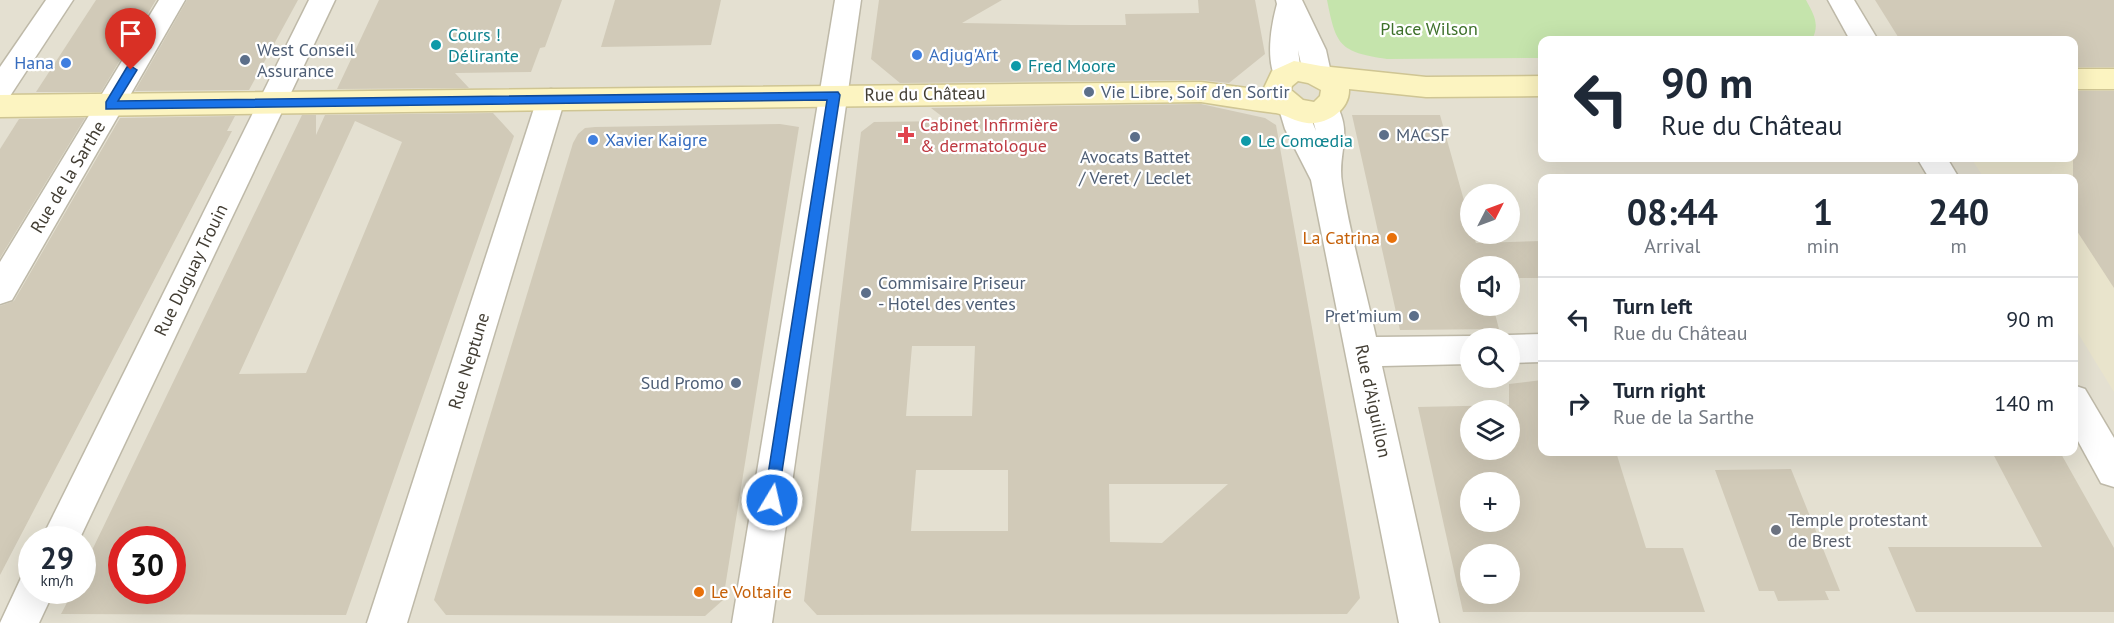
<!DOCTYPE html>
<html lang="en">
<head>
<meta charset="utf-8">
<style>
  :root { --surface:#fff; --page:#f2f2f3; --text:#1f2937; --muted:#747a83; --line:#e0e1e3 }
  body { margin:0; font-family:"PT Sans",sans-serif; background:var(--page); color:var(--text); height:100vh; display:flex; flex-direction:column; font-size:22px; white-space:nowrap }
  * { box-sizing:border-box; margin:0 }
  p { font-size:20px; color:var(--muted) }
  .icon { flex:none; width:33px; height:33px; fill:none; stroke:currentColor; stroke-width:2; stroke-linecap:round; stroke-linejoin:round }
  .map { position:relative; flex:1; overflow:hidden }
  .panel { position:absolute; left:1538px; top:174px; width:540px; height:282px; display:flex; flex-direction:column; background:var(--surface); border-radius:12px; box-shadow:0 6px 24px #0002 }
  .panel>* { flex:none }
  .guide { position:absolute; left:1538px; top:36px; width:540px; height:126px; border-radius:12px; box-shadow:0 6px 24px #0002; background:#fff; color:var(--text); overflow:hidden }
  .needle { width:39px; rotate:48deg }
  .fabs { position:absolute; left:1460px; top:184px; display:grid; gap:12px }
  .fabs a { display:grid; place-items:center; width:60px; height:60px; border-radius:50%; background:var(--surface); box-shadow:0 6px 24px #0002; font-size:30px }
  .speed { position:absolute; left:18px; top:526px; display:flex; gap:12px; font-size:30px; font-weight:700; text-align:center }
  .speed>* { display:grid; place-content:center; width:78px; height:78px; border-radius:50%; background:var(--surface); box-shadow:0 6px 24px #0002; line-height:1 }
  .speed small { font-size:15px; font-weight:400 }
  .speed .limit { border:9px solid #d22; background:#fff; color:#111 }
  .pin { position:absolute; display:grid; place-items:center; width:51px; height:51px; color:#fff; margin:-62px -26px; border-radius:50% 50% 50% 0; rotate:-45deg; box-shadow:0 0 6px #0007 }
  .pin .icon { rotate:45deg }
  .me { position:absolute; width:66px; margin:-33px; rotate:9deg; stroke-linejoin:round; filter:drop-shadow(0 0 4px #0008) }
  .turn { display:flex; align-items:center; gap:21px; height:126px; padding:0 24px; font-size:27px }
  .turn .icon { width:78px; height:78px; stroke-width:2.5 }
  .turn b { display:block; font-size:42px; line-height:51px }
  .eta { display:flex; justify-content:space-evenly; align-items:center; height:102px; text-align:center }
  .eta b { font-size:36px; font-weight:600; line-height:42px }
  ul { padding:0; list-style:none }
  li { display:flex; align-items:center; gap:18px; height:84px; padding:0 24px; border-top:2px solid var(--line) }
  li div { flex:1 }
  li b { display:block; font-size:22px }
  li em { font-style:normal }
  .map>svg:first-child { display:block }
  .residential { fill:#e4e0d1; fill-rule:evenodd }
  .education { fill:#e9e4cc }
  .green { fill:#c5e4ac }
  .building { fill:#d1cab8; fill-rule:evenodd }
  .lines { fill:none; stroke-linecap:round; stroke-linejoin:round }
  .minor-casing { stroke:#beb9a8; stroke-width:3 }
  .secondary-casing { stroke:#cfc593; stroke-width:3 }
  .minor { fill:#fff; fill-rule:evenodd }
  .secondary { fill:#fcf4c1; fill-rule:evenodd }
  .route { fill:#1a73e8; stroke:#114b97; stroke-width:1.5 }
  .culture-dot { fill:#0f9aa8; stroke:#fff; stroke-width:2 }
  .shop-dot { fill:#3f7fe0; stroke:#fff; stroke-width:2 }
  .service-dot { fill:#5c6f8a; stroke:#fff; stroke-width:2 }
  .health-dot { fill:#e0444e; stroke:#fff; stroke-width:2 }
  .food-dot { fill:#e8710a; stroke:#fff; stroke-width:2 }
  .worship-dot { fill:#6b7280; stroke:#fff; stroke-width:2 }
  .labels { text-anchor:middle; stroke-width:4.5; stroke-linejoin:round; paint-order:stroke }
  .park-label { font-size:18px; fill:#3d702a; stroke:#fff }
  .culture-label { font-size:18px; fill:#0d838f; stroke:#fff; text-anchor:start }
  .service-label { font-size:18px; fill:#4e5e75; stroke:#fff; text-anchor:start }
  .shop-label { font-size:18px; fill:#366cbe; stroke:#fff; text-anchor:start }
  .street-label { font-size:18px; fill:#423d33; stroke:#fff }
  .health-label { font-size:18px; fill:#be3a42; stroke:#fff; text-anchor:start }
  .food-label { font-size:18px; fill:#c56008; stroke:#fff; text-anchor:end }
  .worship-label { font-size:18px; fill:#5b616d; stroke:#fff; text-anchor:start }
</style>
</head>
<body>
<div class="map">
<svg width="2114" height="623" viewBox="0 0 2114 623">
  <rect width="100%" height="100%" fill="#f0eee2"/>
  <path class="residential" d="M 0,0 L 2114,0 L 2114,623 L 0,623 ZM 1542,40 L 2073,40 L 2073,158 L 1542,158 ZM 1542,178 L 2073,178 L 2073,452 L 1542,452 ZM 1470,195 L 1509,195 L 1509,234 L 1470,234 ZM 1470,267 L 1509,267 L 1509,306 L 1470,306 ZM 1470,339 L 1509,339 L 1509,378 L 1470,378 ZM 1470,411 L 1509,411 L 1509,450 L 1470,450 ZM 1470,483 L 1509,483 L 1509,522 L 1470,522 ZM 32,540 L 82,540 L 82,591 L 32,591 ZM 122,540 L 172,540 L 172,591 L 122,591 ZM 1470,555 L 1509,555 L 1509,594 L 1470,594 Z"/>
  <path class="education" d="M 2114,105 L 2114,392 L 2073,325 L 2073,178 L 1984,178 L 1971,158 L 2073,158 Z"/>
  <path class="green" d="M 1327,0 L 1806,0 C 1814,15 1820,24 1812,40 L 1542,40 L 1542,58 L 1387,59 C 1339,52 1336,45 1327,0 Z"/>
  <g class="building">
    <path d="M 96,0 L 156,0 L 101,92 L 36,92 Z"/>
    <path d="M 187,0 L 298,0 L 249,90 L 135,91 Z"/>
    <path d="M 379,0 L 562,0 L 545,47 L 540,48 L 531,72 L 455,73 L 469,88 L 337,89 Z"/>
    <path d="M 615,0 L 721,0 L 711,45 L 601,47 Z"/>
    <path d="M 879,0 L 1002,0 L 962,23 L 1071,25 L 1126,25 L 1125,14 L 1199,13 L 1198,0 L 1255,0 L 1265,54 L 1229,83 L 1201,80 L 900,83 L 871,59 Z"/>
    <path d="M 1875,0 L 2114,0 L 2114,67 L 2073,67 L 2073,40 L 1900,40 Z"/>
    <path d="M 2073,91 L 2114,91 L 2114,288 L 2073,225 Z"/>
    <path d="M 1201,104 L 1265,118 L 1276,125 L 1360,598 L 1347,614 L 817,615 L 804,601 L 861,132 L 874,122 L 948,121 L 931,108 ZM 912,346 L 975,346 L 972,416 L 906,416 ZM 916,470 L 1008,470 L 1008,531 L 911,531 ZM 1109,484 L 1228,484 L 1162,543 L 1110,542 Z"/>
    <path d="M 493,113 L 514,136 L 346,615 L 61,614 L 73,591 L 82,591 L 82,571 L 302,115 L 316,115 L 316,135 L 325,115 ZM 355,121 L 402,142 L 306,373 L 239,374 ZM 122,540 L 172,540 L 172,591 L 122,591 Z"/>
    <path d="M 1352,115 L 1440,115 L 1470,222 L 1470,234 L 1473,234 L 1476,243 L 1542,241 L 1542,278 L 1509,278 L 1509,267 L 1470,267 L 1470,306 L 1493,306 L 1499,329 L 1400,330 Z"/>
    <path d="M 235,116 L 227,131 L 232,131 L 0,575 L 0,306 L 14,301 L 120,118 Z"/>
    <path d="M 85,118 L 0,258 L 0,149 L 19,119 Z"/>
    <path d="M 780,124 L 799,127 L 723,600 L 705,616 L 446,615 L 434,600 L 573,143 L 578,134 L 585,128 L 595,127 Z"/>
    <path d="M 1542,380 L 1542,452 L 1616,452 L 1646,548 L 1683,548 L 1705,612 L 1463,612 L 1418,407 L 1509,405 L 1509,384 ZM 1470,411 L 1509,411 L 1509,450 L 1470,450 ZM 1470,483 L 1509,483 L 1509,522 L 1470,522 ZM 1470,555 L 1509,555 L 1509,594 L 1470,594 Z"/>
    <path d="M 1992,452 L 2060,452 L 2114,548 L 2114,612 L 1916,612 L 1888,547 L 2042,547 Z"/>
    <path d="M 1791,469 L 1840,591 L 1825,591 L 1829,600 L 1778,601 L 1774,591 L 1759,591 L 1715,470 Z"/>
  </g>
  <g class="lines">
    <defs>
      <g id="minor">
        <path d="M 46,0 L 73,0 L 10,96 L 0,99 L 0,67 Z"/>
        <path d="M 159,0 L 185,0 L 12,300 L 0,304 L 0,262 Z"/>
        <path d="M 309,0 L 335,0 L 79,540 L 41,540 Z"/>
        <path d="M 835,0 L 861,0 L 772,623 L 732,623 Z"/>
        <path d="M 1276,0 L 1302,0 L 1326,50 L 1331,73 L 1327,80 L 1317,83 L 1307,80 L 1303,73 L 1298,50 L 1301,74 L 1297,81 L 1287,84 L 1277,81 C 1265,61 1271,26 1277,4 Z"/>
        <path d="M 1828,0 L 1854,0 L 1878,40 L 1850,40 Z"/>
        <path d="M 551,89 L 561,92 L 565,99 L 407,623 L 367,623 L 537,99 L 541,92 Z"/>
        <path d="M 1294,98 L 1304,102 L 1316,131 L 1310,109 L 1315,102 L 1325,98 L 1335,102 C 1354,134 1337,152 1342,183 C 1350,235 1365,286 1376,337 L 1470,336 L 1479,339 L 1470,339 L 1470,364 L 1382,366 L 1439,623 L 1399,623 L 1311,180 L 1285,129 L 1279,109 L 1284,102 Z"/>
        <path d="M 1917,158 L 1947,158 L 1959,178 L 1929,178 Z"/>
        <path d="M 1542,334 L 1542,362 L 1509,363 L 1509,339 L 1497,339 L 1509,335 Z"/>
        <path d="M 2073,385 L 2085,389 L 2114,438 L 2114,487 L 2101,483 L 2073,432 Z"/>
        <path d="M 32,574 L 32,591 L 54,591 L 39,623 L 0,623 L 21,578 Z"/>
      </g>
      <g id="secondary">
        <path d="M 1294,61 L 1321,66 L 1426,77 L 1542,76 L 1542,96 L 1426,97 L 1349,89 C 1350,110 1327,125 1307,123 C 1296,122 1286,115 1276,113 C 1251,110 1226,106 1201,102 L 0,117 L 0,95 L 1201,82 L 1263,90 L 1272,71 ZM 1298,81 L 1308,83 L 1321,90 L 1320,96 L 1314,102 L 1303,100 L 1291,90 L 1292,86 Z"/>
        <rect x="2073" y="69" width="41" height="20"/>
      </g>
    </defs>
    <use href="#minor" class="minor-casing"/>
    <use href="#secondary" class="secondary-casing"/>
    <use href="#minor" class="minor"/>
    <use href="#secondary" class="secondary"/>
  </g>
  <path class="route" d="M 131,66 L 137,70 L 118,101 L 838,92 L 840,95 L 777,504 L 772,506 L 766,504 L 764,500 L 827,100 L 106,109 L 106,102 L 127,67 Z"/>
  <g class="culture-dot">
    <circle cx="436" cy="45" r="6"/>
    <circle cx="1016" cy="66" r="6"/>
    <circle cx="1246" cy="141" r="6"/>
  </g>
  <g class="shop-dot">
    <circle cx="917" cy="55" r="6"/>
    <circle cx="66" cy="63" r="6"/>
    <circle cx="593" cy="140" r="6"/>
  </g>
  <g class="service-dot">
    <circle cx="245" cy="60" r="6"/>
    <circle cx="1089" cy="92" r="6"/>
    <circle cx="1384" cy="135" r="6"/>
    <circle cx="1135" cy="137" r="6"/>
    <circle cx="866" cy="293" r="6"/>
    <circle cx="1414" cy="316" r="6"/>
    <circle cx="736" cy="383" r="6"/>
  </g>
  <path class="health-dot" d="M903 126h6v6h6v6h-6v6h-6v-6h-6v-6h6z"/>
  <g class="food-dot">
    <circle cx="1392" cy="238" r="6"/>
    <circle cx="699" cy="592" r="6"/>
  </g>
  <circle class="worship-dot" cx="1776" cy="530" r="6"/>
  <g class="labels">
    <g class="park-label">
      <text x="1429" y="35">Place Wilson</text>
    </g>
    <g class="culture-label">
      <text x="448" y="41">Cours !<tspan x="448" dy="21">Délirante</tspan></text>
      <text x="1028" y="72">Fred Moore</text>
      <text x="1258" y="147">Le Comœdia</text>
    </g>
    <g class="service-label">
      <text x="257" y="56">West Conseil<tspan x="257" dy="21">Assurance</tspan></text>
      <text x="1101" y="98">Vie Libre, Soif d'en Sortir</text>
      <text x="1396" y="141">MACSF</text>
      <text x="1135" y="163" text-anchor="middle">Avocats Battet<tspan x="1135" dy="21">/ Veret / Leclet</tspan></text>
      <text x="878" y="289">Commisaire Priseur<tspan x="878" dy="21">- Hotel des ventes</tspan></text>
      <text x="1402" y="322" text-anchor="end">Pret'mium</text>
      <text x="724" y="389" text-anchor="end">Sud Promo</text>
    </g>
    <g class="shop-label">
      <text x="929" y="61">Adjug'Art</text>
      <text x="54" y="69" text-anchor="end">Hana</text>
      <text x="605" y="146">Xavier Kaigre</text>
    </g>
    <g class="street-label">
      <text transform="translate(925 94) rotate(-1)" y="6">Rue du Château</text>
      <text transform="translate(68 177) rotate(-59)" y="6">Rue de la Sarthe</text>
      <text transform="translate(191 270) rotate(-64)" y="6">Rue Duguay Trouin</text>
      <text transform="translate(469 361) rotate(-73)" y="6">Rue Neptune</text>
      <text transform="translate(1373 401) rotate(78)" y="6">Rue d'Aiguillon</text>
    </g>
    <g class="health-label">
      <text x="920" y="131">Cabinet Infirmière<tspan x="920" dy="21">&amp; dermatologue</tspan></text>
    </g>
    <g class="food-label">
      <text x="1380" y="244">La Catrina</text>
      <text x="711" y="598" text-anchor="start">Le Voltaire</text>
    </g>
    <g class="worship-label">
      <text x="1788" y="526">Temple protestant<tspan x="1788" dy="21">de Brest</tspan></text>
    </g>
  </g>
</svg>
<div class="fabs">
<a><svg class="needle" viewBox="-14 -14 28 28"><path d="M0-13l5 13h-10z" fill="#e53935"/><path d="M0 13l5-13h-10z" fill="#747a83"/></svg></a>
<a><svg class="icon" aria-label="sound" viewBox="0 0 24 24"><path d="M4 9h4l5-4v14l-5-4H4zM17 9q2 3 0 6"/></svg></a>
<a><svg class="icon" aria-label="search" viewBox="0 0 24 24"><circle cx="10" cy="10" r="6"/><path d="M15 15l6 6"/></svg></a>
<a><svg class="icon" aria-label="layers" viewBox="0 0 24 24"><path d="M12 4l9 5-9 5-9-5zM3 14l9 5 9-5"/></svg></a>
<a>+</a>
<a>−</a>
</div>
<div class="speed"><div>29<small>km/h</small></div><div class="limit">30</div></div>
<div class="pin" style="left:131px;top:70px;background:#d93025"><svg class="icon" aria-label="arrive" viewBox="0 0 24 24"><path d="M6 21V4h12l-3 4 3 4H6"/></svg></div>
<svg class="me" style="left:772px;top:500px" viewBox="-20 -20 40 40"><circle r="17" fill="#1a73e8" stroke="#fff" stroke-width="3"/><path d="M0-11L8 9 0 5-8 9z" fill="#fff"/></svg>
<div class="guide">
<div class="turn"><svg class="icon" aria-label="left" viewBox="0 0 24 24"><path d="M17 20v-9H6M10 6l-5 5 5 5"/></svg><div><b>90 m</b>Rue du Château</div></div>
</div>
<section class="panel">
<div class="eta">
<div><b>08:44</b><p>Arrival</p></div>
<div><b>1</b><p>min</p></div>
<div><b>240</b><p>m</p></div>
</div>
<ul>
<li><svg class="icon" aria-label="left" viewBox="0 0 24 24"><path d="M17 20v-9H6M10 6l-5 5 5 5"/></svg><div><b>Turn left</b><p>Rue du Château</p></div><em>90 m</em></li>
<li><svg class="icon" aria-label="right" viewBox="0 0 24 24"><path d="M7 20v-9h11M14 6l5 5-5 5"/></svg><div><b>Turn right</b><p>Rue de la Sarthe</p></div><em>140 m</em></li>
</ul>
</section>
</div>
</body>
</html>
